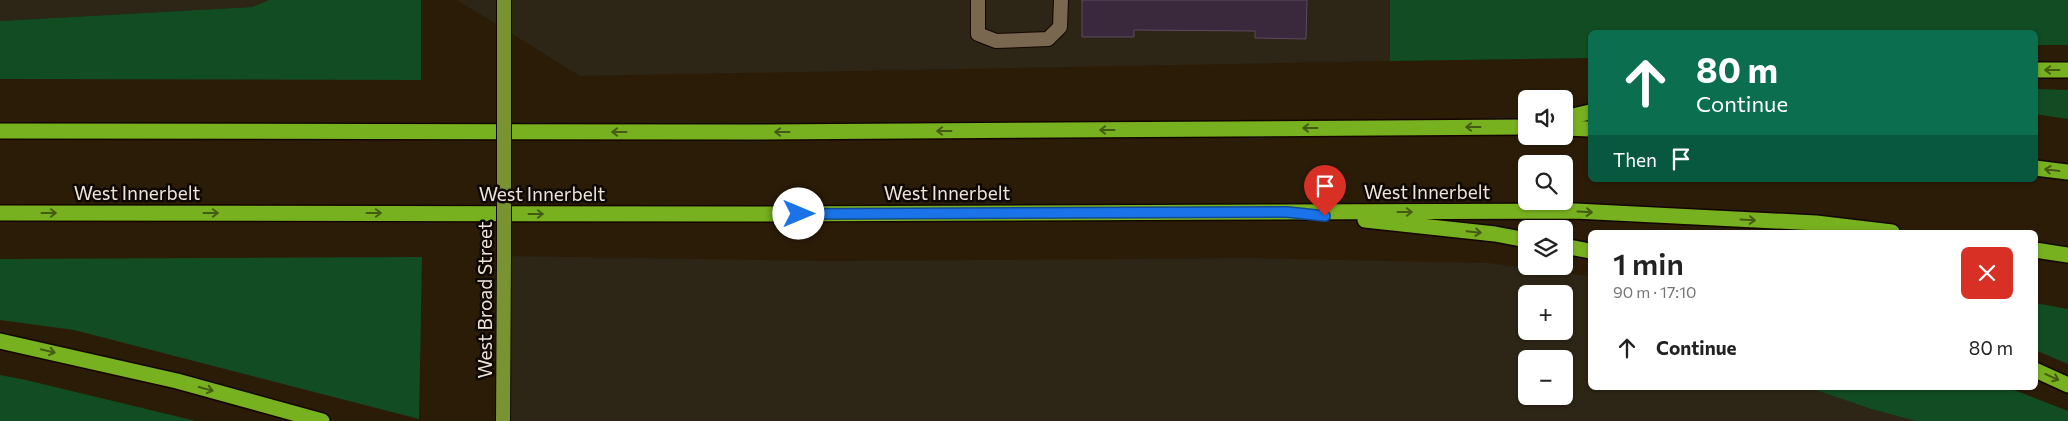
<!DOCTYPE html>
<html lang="en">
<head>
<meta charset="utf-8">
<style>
  :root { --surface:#fff; --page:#f2f2f2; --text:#222; --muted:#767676 }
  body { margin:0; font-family:Commissioner,sans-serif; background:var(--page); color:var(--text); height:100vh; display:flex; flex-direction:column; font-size:19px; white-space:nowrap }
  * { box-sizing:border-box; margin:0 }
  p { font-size:16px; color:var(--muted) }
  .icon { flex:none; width:28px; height:28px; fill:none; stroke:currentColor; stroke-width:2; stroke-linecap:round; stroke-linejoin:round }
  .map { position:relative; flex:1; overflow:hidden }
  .sheet { position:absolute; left:1588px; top:230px; width:450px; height:160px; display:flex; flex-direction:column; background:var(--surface); border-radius:8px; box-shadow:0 1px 4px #0004 }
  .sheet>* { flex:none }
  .top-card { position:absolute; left:1588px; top:30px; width:450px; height:152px; border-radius:8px; box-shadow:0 1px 4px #0004; background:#0b6e4f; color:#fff; overflow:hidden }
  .controls { position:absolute; left:1518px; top:90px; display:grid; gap:10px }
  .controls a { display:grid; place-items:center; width:55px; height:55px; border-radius:8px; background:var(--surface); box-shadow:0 1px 4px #0004; font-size:25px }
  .pin { position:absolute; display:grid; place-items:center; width:42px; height:42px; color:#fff; margin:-51px -21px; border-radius:50% 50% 50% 0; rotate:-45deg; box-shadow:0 0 5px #0007 }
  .pin .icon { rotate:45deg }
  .me { position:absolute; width:55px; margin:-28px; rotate:90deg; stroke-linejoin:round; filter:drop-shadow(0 0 4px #0008) }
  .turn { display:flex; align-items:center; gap:18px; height:105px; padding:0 25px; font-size:22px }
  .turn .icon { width:65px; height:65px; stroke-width:2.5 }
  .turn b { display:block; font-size:35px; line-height:42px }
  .then { display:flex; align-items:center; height:48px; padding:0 25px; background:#0003; gap:10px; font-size:19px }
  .round { display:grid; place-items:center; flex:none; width:52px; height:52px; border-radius:8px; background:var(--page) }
  .head { display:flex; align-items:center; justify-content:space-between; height:85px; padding:0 25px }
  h1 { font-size:30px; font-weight:600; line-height:38px }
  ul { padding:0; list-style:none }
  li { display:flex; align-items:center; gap:15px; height:65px; padding:0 25px }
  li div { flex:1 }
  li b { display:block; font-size:19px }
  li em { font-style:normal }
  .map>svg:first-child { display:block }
  .commercial { fill:#2d2515; fill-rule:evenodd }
  .grass { fill:#124c23 }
  .building { fill:#3a293c; stroke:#5d4b60 }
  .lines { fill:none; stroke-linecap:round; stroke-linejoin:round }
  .service-casing { stroke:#130600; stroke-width:16 }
  .primary-casing { stroke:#130600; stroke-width:16 }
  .motorway-casing { stroke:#130600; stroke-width:18 }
  .service { stroke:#7a6750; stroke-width:14 }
  .primary { stroke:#799333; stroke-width:14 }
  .motorway { stroke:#78b120; stroke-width:15 }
  .primary-bridge-casing { stroke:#130600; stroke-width:16; stroke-linecap:butt }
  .primary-bridge { stroke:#799333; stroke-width:14 }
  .oneway { stroke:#435c11 }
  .route-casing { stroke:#114b97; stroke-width:12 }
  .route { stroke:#1a73e8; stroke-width:9 }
  .labels { text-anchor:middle; stroke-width:5; stroke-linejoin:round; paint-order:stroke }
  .street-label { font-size:19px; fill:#efe4d8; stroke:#0e0802 }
</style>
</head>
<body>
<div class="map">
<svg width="2068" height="421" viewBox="0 0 2068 421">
  <rect width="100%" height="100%" fill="#2b1c07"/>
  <g class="commercial">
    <path d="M 0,0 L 269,0 L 252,7 L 0,21 Z"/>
    <path d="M 457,0 L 1390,0 L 1390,61 L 580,76 Z"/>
    <path d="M 504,256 L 827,261 L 1252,258 L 1488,263 L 1588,276 L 1590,279 L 1590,388 L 1810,388 L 1871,409 L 1916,421 L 503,421 ZM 1526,294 L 1564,294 L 1564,331 L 1526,331 ZM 1526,359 L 1564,359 L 1564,396 L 1526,396 Z"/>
  </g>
  <g class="grass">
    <path d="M 269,0 L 421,0 L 421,80 L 0,79 L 0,21 L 252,7 Z"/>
    <path d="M 1390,0 L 2068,0 L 2068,45 L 2035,45 L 2035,32 L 1590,32 L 1590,58 L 1390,61 Z"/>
    <path d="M 2035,89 L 2068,90 L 2068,119 L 2035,114 Z"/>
    <path d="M 422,257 L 419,419 L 74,330 L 0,320 L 0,259 Z"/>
    <path d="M 2035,303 L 2068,309 L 2068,364 L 2035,350 Z"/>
    <path d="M 0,375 L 26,380 L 196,421 L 0,421 Z"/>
    <path d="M 1810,388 L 2009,388 L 2068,411 L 2068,421 L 1916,421 L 1871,409 Z"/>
  </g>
  <path class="building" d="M 1082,0 L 1307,0 L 1306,39 L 1255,38 L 1255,31 L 1134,30 L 1134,37 L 1082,37 Z"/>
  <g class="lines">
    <defs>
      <path id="service" d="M 978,0 L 978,34 L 996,41 L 1048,39 L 1060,27 L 1061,0"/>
      <g id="primary">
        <path d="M 504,0 L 504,67"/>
        <path d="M 503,421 L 504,256"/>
      </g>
      <g id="motorway">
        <path d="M 2035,70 L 2068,70"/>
        <path d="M 1564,118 L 1590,112"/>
        <path d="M 1564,128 L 1590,129"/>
        <path d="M 0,131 L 760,132 L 1526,127"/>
        <path d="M 2035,168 L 2068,172"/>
        <path d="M 0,213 L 760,214 L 1575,211 L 1816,223 L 1892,232"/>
        <path d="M 1365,220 L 1495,234 L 1526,240"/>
        <path d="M 1564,246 L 1590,251"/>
        <path d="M 2035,250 L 2068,255"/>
        <path d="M 0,341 L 177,381 L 322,421"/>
        <path d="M 2035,370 L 2068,385"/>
      </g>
    </defs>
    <use href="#service" class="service-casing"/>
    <use href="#primary" class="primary-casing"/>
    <use href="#motorway" class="motorway-casing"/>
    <use href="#service" class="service"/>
    <use href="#primary" class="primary"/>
    <use href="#motorway" class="motorway"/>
    <defs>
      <path id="primary-bridge" d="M 504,256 L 504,67"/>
    </defs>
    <use href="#primary-bridge" class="primary-bridge-casing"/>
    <use href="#primary-bridge" class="primary-bridge"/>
  </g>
  <defs><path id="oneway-shaft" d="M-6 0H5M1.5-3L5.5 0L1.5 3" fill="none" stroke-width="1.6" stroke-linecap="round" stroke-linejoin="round" transform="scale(1.25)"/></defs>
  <g class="oneway">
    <use href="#oneway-shaft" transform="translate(2052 70) rotate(-180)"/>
    <use href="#oneway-shaft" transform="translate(1473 127) rotate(180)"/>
    <use href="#oneway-shaft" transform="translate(1310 128) rotate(180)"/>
    <use href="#oneway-shaft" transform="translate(1107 130) rotate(180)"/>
    <use href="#oneway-shaft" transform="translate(944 131) rotate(180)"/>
    <use href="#oneway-shaft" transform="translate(619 132) rotate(-180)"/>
    <use href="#oneway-shaft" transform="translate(782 132) rotate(180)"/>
    <use href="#oneway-shaft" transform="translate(2052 170) rotate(-173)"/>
    <use href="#oneway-shaft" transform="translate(1405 212)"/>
    <use href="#oneway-shaft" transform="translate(1585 212) rotate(3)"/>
    <use href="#oneway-shaft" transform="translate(49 213)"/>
    <use href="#oneway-shaft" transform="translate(211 213)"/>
    <use href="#oneway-shaft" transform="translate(374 213)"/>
    <use href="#oneway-shaft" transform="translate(536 214)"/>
    <use href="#oneway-shaft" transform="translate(1748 220) rotate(3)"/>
    <use href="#oneway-shaft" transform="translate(1474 232) rotate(6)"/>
    <use href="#oneway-shaft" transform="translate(48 351) rotate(13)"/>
    <use href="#oneway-shaft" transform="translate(2052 377) rotate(24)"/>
    <use href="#oneway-shaft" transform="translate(206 389) rotate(15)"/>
  </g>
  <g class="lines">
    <defs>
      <path id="route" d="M 799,214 L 1287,212 L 1325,216"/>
    </defs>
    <use href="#route" class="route-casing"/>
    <use href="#route" class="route"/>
  </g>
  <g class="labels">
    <g class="street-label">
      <text x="1427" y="199">West Innerbelt</text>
      <text x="137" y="200">West Innerbelt</text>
      <text x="947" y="200">West Innerbelt</text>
      <text x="542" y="201">West Innerbelt</text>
      <text transform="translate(485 300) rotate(-90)" y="7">West Broad Street</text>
    </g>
  </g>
</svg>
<div class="controls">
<a><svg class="icon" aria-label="sound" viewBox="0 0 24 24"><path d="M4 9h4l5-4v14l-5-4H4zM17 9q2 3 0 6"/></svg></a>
<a><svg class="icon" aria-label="search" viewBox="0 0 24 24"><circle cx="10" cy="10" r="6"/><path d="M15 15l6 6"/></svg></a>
<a><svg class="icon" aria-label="layers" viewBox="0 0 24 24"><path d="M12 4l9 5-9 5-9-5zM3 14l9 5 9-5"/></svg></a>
<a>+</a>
<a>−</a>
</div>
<div class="pin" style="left:1325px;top:216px;background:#d93025"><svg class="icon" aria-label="arrive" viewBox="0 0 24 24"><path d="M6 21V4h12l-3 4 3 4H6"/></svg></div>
<svg class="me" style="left:799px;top:214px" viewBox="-20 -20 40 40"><circle r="19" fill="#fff"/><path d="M0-13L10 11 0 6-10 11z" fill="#1a73e8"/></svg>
<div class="top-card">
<div class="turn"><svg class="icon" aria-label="ahead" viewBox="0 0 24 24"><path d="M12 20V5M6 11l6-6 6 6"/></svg><div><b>80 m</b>Continue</div></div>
<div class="then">Then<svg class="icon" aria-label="arrive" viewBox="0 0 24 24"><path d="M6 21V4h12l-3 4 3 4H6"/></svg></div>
</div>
<section class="sheet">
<div class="head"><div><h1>1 min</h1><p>90 m · 17:10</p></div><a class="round" style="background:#d93025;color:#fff"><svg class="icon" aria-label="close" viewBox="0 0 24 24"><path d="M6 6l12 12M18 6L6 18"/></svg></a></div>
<ul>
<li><svg class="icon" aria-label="ahead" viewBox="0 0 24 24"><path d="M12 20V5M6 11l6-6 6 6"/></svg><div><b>Continue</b></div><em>80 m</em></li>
</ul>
</section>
</div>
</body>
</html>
